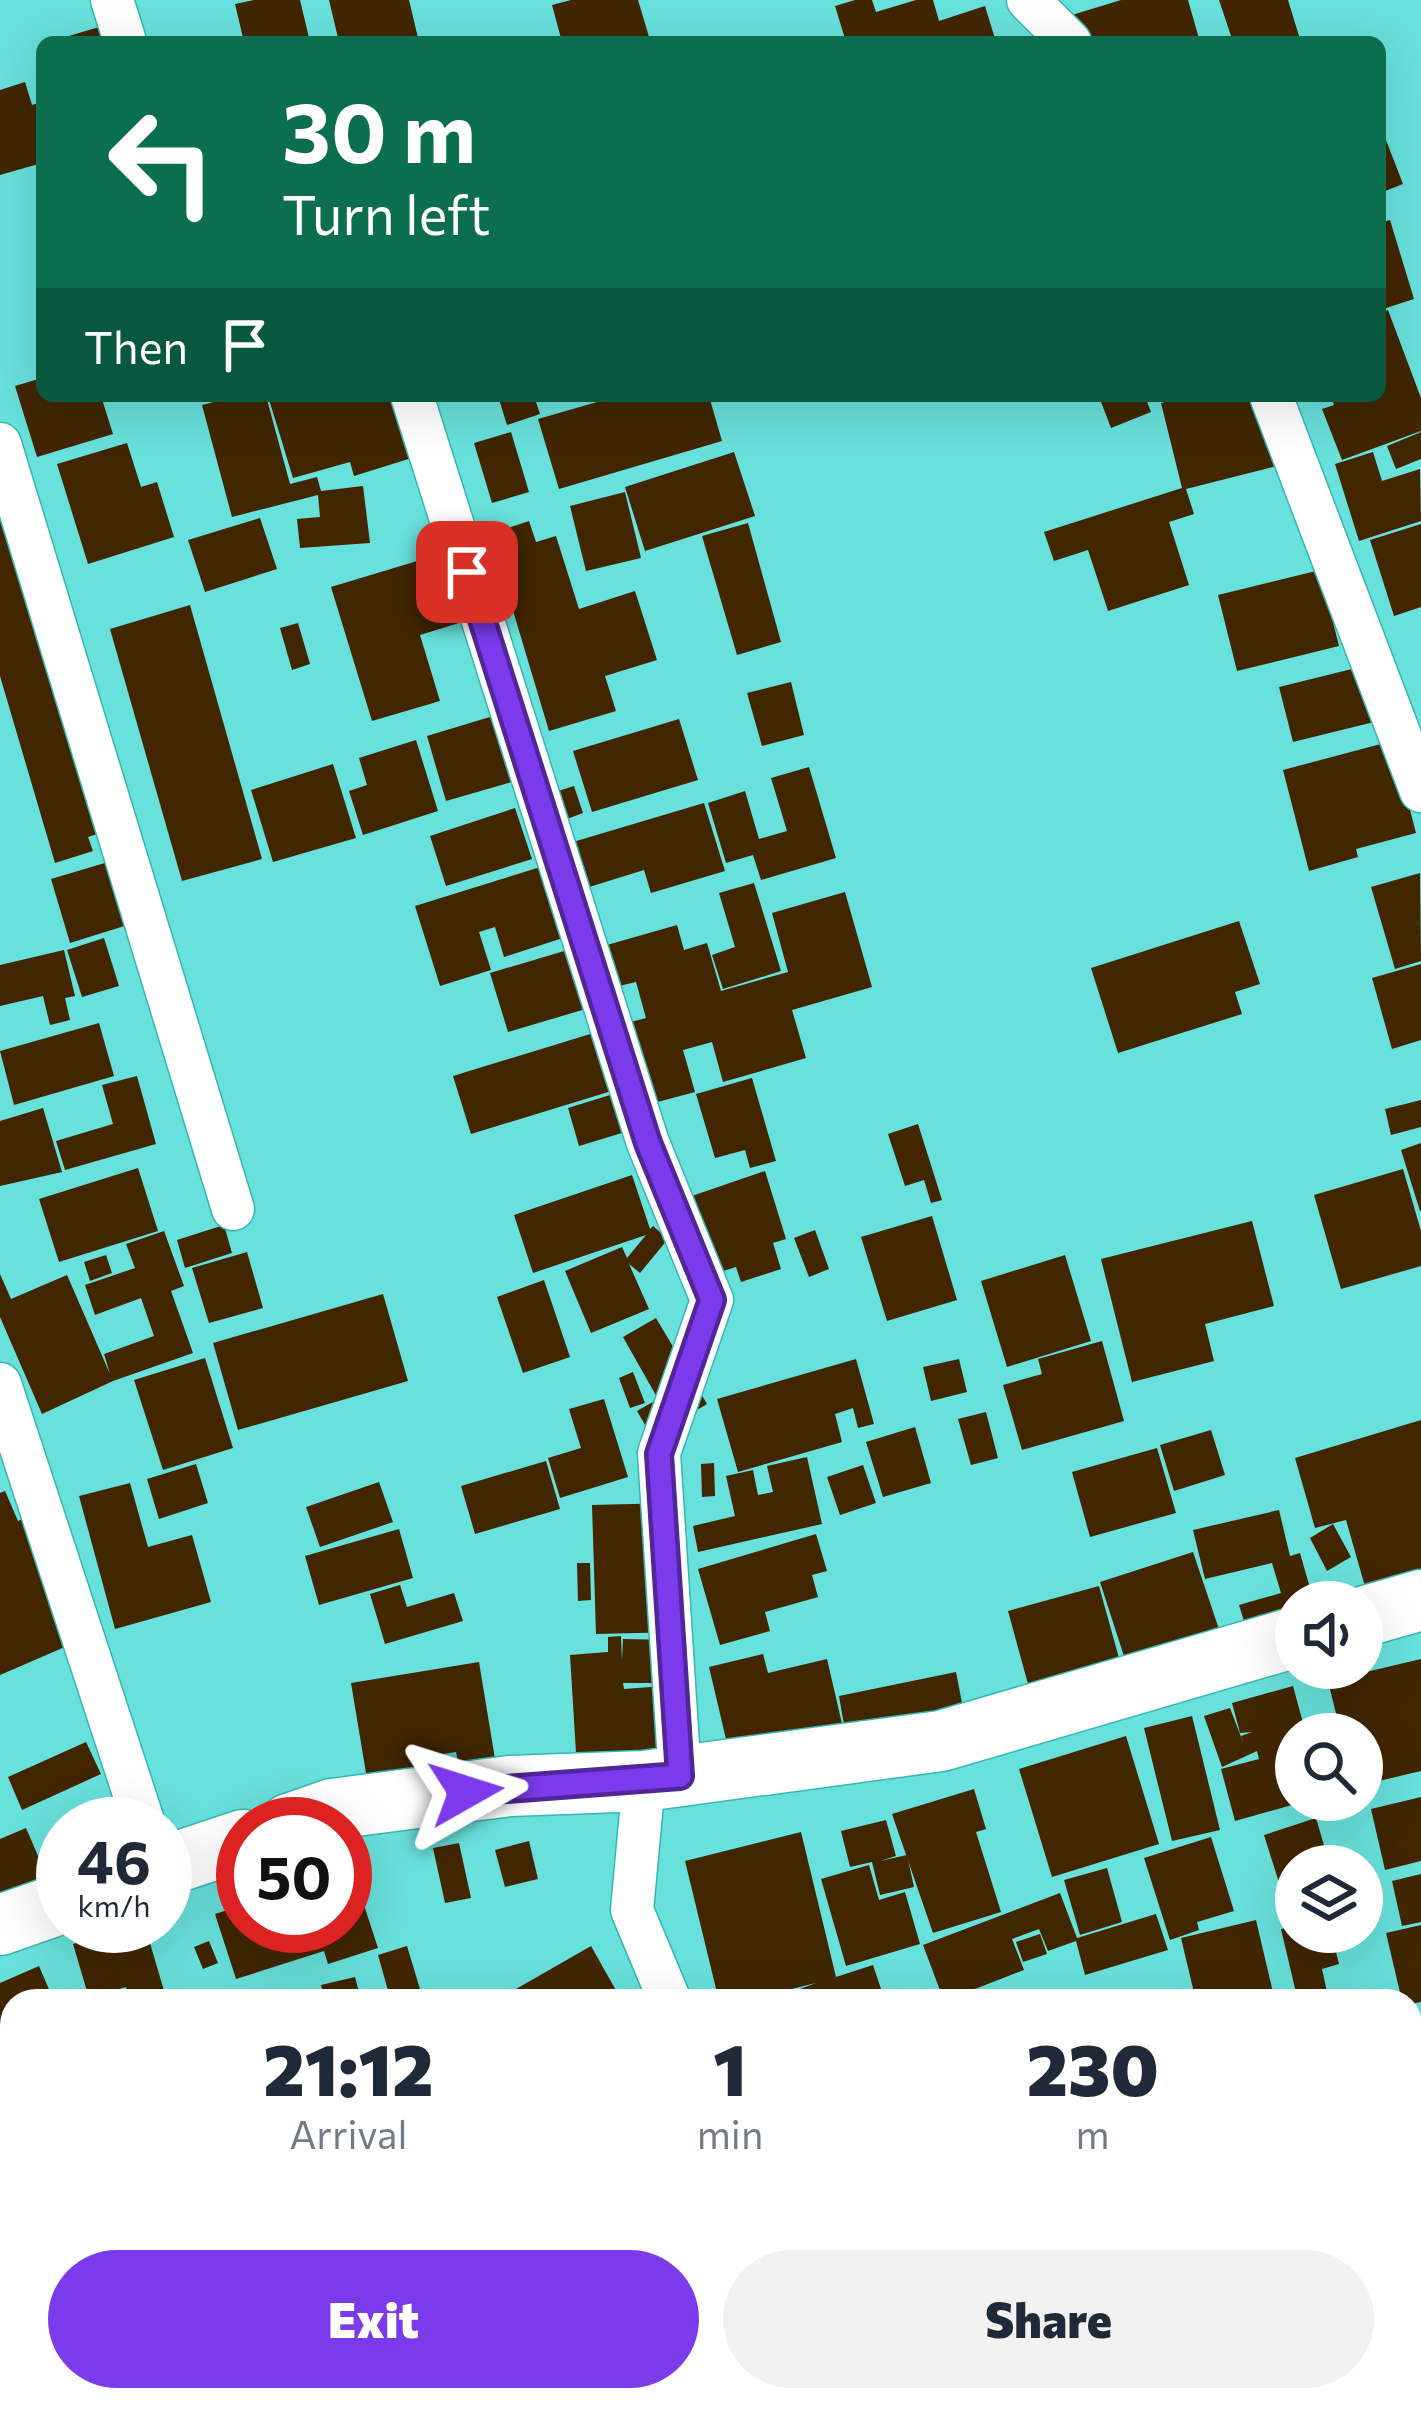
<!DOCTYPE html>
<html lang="en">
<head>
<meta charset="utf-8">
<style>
  :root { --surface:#fff; --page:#f2f2f3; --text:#1f2937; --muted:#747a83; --accent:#7c3aed }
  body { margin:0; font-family:Commissioner,sans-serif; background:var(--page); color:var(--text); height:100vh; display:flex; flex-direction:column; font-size:45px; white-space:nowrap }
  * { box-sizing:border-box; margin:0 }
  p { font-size:39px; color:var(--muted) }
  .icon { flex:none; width:66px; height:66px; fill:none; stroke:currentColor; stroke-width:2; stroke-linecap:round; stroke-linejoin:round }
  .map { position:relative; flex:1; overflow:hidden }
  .side { position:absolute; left:0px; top:1989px; width:1422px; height:423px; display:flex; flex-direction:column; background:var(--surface); border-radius:36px 36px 0 0; box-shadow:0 12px 48px #0002 }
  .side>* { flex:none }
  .banner { position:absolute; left:36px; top:36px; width:1350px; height:366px; border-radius:18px; box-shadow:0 12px 48px #0002; background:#0b6e4f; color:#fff; overflow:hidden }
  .buttons { position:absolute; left:1275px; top:1581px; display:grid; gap:24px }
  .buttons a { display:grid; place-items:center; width:108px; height:108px; border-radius:50%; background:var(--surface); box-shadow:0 12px 48px #0002; font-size:60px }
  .speed { position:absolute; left:36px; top:1797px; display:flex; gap:24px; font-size:60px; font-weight:700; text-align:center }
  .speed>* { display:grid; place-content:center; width:156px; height:156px; border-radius:50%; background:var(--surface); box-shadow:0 12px 48px #0002; line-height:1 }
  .speed small { font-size:30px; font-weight:400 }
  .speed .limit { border:18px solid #d22; background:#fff; color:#111 }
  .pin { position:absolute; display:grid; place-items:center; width:102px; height:102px; color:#fff; margin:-51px; border-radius:24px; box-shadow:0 6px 18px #0006 }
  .me { position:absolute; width:132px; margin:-66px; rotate:84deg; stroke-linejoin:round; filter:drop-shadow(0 0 9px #0008) }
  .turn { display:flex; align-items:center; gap:42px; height:252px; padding:0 48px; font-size:54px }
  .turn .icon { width:156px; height:156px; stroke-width:2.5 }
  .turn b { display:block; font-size:84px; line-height:102px }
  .then { display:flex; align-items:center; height:114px; padding:0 48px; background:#0003; gap:24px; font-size:45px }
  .eta { display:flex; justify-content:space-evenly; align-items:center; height:204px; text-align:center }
  .eta b { font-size:72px; font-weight:800; line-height:84px }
  .action { display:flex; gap:24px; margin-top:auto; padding:24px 48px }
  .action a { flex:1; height:138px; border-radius:72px; background:var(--accent); color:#fff; font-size:48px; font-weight:800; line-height:138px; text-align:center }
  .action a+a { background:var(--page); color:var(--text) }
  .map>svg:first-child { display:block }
  .building { fill:#412600 }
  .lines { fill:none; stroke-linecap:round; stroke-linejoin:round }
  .minor-casing { stroke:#36b7b2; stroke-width:45 }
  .secondary-casing { stroke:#36b7b2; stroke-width:63 }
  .path { stroke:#3d9b98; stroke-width:8; stroke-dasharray:12 6; stroke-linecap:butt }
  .minor { stroke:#fff; stroke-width:42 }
  .secondary { stroke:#fff; stroke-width:60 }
  .route-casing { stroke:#51269a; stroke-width:30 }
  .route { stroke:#7c3aed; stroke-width:21 }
</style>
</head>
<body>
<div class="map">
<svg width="1421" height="2410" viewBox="0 0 1421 2410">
  <rect width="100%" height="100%" fill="#68e0db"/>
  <g class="building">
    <path d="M 254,0 L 300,0 L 310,42 L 244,42 L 235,4 Z"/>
    <path d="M 329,0 L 409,0 L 419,42 L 339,42 Z"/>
    <path d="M 571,0 L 638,0 L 650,40 L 562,42 L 552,5 Z"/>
    <path d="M 855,0 L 872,0 L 876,12 L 916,0 L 933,0 L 939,21 L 985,6 L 996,42 L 846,42 L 835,6 Z"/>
    <path d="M 1121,0 L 1188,0 L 1200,42 L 1081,42 L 1072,15 Z"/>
    <path d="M 1219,0 L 1288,0 L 1299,36 L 1279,42 L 1233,42 Z"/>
    <path d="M 99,27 L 103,42 L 52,42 L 52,41 Z"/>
    <path d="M 25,82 L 32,105 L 42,102 L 42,163 L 0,175 L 0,90 Z"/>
    <path d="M 1384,135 L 1403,184 L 1380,193 L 1380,137 Z"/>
    <path d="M 1390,220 L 1414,299 L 1380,310 L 1380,223 Z"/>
    <path d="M 1388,310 L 1421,398 L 1421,431 L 1342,460 L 1322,409 L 1334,405 L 1331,396 L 1380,396 L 1380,313 Z"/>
    <path d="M 42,378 L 42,396 L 101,396 L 113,434 L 37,457 L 15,386 Z"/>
    <path d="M 237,396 L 266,396 L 290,484 L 317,477 L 321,491 L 363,486 L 370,543 L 300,548 L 297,519 L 320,517 L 318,495 L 232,517 L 202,405 Z"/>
    <path d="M 268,396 L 400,396 L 418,456 L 354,476 L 350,462 L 293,478 Z"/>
    <path d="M 498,396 L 534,396 L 540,414 L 507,425 Z"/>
    <path d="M 618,396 L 709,396 L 722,441 L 559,489 L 538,419 Z"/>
    <path d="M 1117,396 L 1145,396 L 1151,412 L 1111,428 L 1101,402 Z"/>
    <path d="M 1190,396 L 1263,396 L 1281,465 L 1186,489 L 1194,514 L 1169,522 L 1189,585 L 1108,611 L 1088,550 L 1054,561 L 1044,532 L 1182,488 L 1161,403 Z"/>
    <path d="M 511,432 L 529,492 L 492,503 L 474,443 Z"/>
    <path d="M 1421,432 L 1421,459 L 1396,469 L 1387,446 Z"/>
    <path d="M 127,443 L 141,487 L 157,482 L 174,537 L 88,564 L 57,464 Z"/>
    <path d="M 734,452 L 755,516 L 645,551 L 625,487 Z"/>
    <path d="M 1373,452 L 1382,481 L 1420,469 L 1421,521 L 1359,541 L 1335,464 Z"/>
    <path d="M 0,469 L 131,823 L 88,837 L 93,851 L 55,863 L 0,676 Z"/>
    <path d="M 625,492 L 641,558 L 586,571 L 570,506 Z"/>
    <path d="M 260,518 L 277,569 L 205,592 L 188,540 Z"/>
    <path d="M 529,521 L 536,542 L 556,536 L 579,609 L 635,591 L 657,660 L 605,676 L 616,711 L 549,731 L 490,534 Z"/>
    <path d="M 748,523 L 781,642 L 737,655 L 702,536 Z"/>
    <path d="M 1421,524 L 1421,607 L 1394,616 L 1370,540 Z"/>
    <path d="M 467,546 L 488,614 L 420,635 L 440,701 L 372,721 L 331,587 Z"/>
    <path d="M 1320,570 L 1339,646 L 1237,671 L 1218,595 Z"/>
    <path d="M 190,605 L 262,859 L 182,881 L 110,629 Z"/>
    <path d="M 298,623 L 310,664 L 292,670 L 280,628 Z"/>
    <path d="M 1360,667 L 1374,722 L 1293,742 L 1279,687 Z"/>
    <path d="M 791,682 L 804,735 L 762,746 L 747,693 Z"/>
    <path d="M 503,713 L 522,779 L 446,801 L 427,736 Z"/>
    <path d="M 679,719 L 698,780 L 592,812 L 573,751 Z"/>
    <path d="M 416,740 L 438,811 L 363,835 L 349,791 L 367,785 L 359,758 Z"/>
    <path d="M 1392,741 L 1416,833 L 1356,849 L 1358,857 L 1309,871 L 1283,770 Z"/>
    <path d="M 333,764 L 356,838 L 273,862 L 251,790 Z"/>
    <path d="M 809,767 L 836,858 L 761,880 L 753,855 L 726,863 L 708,803 L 745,791 L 759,839 L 787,831 L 771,778 Z"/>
    <path d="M 574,786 L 583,813 L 567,819 L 558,791 Z"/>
    <path d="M 704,803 L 725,871 L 651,893 L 644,870 L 586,888 L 573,842 Z"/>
    <path d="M 515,808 L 532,859 L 446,886 L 430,836 Z"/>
    <path d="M 135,854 L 153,917 L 70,943 L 51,879 Z"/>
    <path d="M 547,865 L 569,936 L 504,957 L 495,927 L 479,932 L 491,970 L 440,986 L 415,906 Z"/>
    <path d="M 1420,873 L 1421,961 L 1395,969 L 1371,887 Z"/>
    <path d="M 754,883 L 781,971 L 723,989 L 712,955 L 735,947 L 719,893 Z"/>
    <path d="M 845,892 L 872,987 L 792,1010 L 806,1058 L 723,1082 L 712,1042 L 683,1050 L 695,1092 L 650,1104 L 627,1023 L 646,1018 L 636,982 L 619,986 L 607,945 L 677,925 L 684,950 L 707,943 L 721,991 L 788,972 L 772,913 Z"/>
    <path d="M 1239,921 L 1260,984 L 1235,992 L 1242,1014 L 1118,1053 L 1091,968 Z"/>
    <path d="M 104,938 L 119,986 L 82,997 L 67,950 Z"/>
    <path d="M 571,949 L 589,1008 L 508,1032 L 490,973 Z"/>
    <path d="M 64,950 L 75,996 L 65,998 L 70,1020 L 50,1025 L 43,996 L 0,1006 L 0,965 Z"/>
    <path d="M 1421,964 L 1421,1040 L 1392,1049 L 1372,978 Z"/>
    <path d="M 99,1023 L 114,1076 L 14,1105 L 0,1051 Z"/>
    <path d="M 600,1031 L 618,1089 L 471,1134 L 453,1076 Z"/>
    <path d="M 137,1076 L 156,1144 L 65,1170 L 56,1141 L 113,1124 L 102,1085 Z"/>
    <path d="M 752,1078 L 776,1161 L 750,1168 L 745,1150 L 715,1158 L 696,1094 Z"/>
    <path d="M 623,1091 L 635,1129 L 579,1146 L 568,1108 Z"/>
    <path d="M 1421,1100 L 1421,1127 L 1391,1135 L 1385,1109 Z"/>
    <path d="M 43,1108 L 62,1172 L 0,1186 L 0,1121 Z"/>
    <path d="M 918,1124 L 942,1200 L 931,1203 L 924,1180 L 905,1186 L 888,1134 Z"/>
    <path d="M 1421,1143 L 1421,1211 L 1420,1211 L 1401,1150 Z"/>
    <path d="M 138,1168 L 158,1231 L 59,1262 L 39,1199 Z"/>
    <path d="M 1403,1169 L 1421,1231 L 1421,1266 L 1341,1289 L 1314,1195 Z"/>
    <path d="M 765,1171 L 786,1239 L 773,1243 L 781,1269 L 741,1282 L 736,1267 L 711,1275 L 686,1198 Z"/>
    <path d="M 632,1175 L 650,1229 L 653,1226 L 668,1239 L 640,1273 L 629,1264 L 649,1309 L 591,1333 L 565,1271 L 622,1247 L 627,1258 L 646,1235 L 533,1273 L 514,1215 Z"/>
    <path d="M 932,1216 L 957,1300 L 887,1321 L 861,1237 Z"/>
    <path d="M 1252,1221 L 1274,1306 L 1205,1324 L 1214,1361 L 1132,1382 L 1101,1259 Z"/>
    <path d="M 224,1225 L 232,1253 L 185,1268 L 177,1240 Z"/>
    <path d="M 815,1230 L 829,1269 L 809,1277 L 794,1238 Z"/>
    <path d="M 164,1231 L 184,1286 L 171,1291 L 193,1353 L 113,1381 L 42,1414 L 0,1317 L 0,1274 L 11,1299 L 67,1275 L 110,1374 L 104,1354 L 154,1336 L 141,1298 L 95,1315 L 85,1285 L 135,1268 L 126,1244 Z"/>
    <path d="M 247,1252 L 263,1308 L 209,1323 L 192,1268 Z"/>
    <path d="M 106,1255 L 112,1273 L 90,1281 L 84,1262 Z"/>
    <path d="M 1065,1255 L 1091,1341 L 1007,1367 L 981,1281 Z"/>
    <path d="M 544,1280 L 570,1357 L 523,1373 L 497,1297 Z"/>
    <path d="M 383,1294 L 408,1381 L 238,1430 L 213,1343 Z"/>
    <path d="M 656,1318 L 707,1404 L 652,1437 L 637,1411 L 658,1399 L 623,1337 Z"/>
    <path d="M 1102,1341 L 1124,1421 L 1022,1450 L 1003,1385 L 1042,1374 L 1038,1359 Z"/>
    <path d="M 205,1358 L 233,1448 L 163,1470 L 134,1380 Z"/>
    <path d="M 856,1359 L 874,1424 L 858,1428 L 853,1408 L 835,1414 L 842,1442 L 738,1472 L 717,1399 Z"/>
    <path d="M 959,1359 L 967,1392 L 931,1401 L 923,1367 Z"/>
    <path d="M 633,1372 L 645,1403 L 630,1408 L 619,1378 Z"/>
    <path d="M 604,1399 L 628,1477 L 560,1498 L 548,1458 L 581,1448 L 569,1409 Z"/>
    <path d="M 986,1412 L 998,1458 L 971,1465 L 958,1419 Z"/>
    <path d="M 1421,1420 L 1421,1597 L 1372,1611 L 1346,1520 L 1315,1528 L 1295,1458 Z"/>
    <path d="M 915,1427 L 931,1483 L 883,1497 L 866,1442 Z"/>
    <path d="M 1211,1430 L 1225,1475 L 1174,1491 L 1160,1445 Z"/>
    <path d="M 1157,1448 L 1176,1513 L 1090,1537 L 1072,1472 Z"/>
    <path d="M 807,1457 L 822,1524 L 698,1552 L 693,1526 L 735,1516 L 726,1476 L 753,1470 L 758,1495 L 773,1492 L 767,1466 Z"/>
    <path d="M 546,1461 L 560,1509 L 475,1534 L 461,1486 Z"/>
    <path d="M 714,1463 L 715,1496 L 702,1497 L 701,1464 Z"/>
    <path d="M 196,1464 L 208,1503 L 159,1519 L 147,1479 Z"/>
    <path d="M 863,1465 L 876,1503 L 840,1515 L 827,1477 Z"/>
    <path d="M 379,1482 L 393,1522 L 320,1547 L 306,1507 Z"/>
    <path d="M 130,1483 L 148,1547 L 192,1535 L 211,1602 L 115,1629 L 79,1496 Z"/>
    <path d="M 5,1491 L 18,1521 L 29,1516 L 74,1643 L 0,1675 L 0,1493 Z"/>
    <path d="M 674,1503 L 678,1632 L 596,1634 L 592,1505 Z"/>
    <path d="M 1279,1510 L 1290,1556 L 1300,1553 L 1314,1602 L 1296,1602 L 1296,1620 L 1248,1634 L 1239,1605 L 1281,1593 L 1272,1563 L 1205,1579 L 1193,1530 Z"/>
    <path d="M 1333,1524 L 1351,1557 L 1327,1571 L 1310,1538 Z"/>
    <path d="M 399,1529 L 413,1578 L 319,1605 L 305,1556 Z"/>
    <path d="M 816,1534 L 827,1571 L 812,1575 L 818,1597 L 765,1612 L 770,1631 L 720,1645 L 698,1569 Z"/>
    <path d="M 1193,1552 L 1227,1653 L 1133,1684 L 1100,1582 Z"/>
    <path d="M 577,1563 L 590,1563 L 591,1600 L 578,1601 Z"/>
    <path d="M 400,1585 L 407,1607 L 454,1593 L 463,1621 L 385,1644 L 370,1594 Z"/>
    <path d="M 1099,1586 L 1127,1687 L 1036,1713 L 1008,1611 Z"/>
    <path d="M 621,1636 L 622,1661 L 623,1639 L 672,1640 L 672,1683 L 623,1683 L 624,1689 L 678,1685 L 683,1763 L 577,1769 L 570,1655 L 608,1652 L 608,1637 Z"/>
    <path d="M 763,1654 L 768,1673 L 827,1659 L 849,1754 L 839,1696 L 956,1672 L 963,1708 L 938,1713 L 944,1740 L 850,1759 L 851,1763 L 738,1790 L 709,1667 Z"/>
    <path d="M 1421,1659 L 1421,1771 L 1362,1785 L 1362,1734 L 1341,1734 L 1328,1681 Z"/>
    <path d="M 479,1662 L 495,1759 L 459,1765 L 456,1752 L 437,1755 L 441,1779 L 369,1791 L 351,1683 Z"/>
    <path d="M 1293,1686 L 1306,1734 L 1296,1734 L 1296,1800 L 1306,1801 L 1235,1821 L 1221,1769 L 1259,1759 L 1257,1751 L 1222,1767 L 1204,1716 L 1230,1708 L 1243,1742 L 1241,1736 L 1252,1732 L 1240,1733 L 1232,1703 Z"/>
    <path d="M 1192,1716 L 1220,1830 L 1172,1841 L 1144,1728 Z"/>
    <path d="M 1126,1736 L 1159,1844 L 1052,1877 L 1019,1769 Z"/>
    <path d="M 86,1742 L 101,1774 L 22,1810 L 8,1777 Z"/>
    <path d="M 974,1789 L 986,1829 L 976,1832 L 1001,1912 L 933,1933 L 892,1814 Z"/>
    <path d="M 127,1791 L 145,1824 L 89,1824 L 84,1814 Z"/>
    <path d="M 1421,1797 L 1421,1861 L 1385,1870 L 1371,1809 Z"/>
    <path d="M 1316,1818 L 1330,1866 L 1296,1866 L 1296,1905 L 1287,1908 L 1264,1835 Z"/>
    <path d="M 886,1820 L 896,1856 L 880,1861 L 907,1855 L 914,1887 L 880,1895 L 872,1862 L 850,1867 L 841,1831 Z"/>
    <path d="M 26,1828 L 56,1898 L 0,1922 L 0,1839 Z"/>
    <path d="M 801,1832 L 836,1977 L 873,1965 L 885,2001 L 768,2001 L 816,1983 L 743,2001 L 719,2001 L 685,1861 Z"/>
    <path d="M 1211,1837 L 1234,1911 L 1197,1922 L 1199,1930 L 1170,1940 L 1144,1858 Z"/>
    <path d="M 529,1841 L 538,1879 L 505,1887 L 495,1850 Z"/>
    <path d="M 459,1843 L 471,1898 L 445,1903 L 433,1848 Z"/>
    <path d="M 869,1865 L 879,1900 L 905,1892 L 920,1944 L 846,1966 L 821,1879 Z"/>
    <path d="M 1107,1868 L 1122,1922 L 1080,1935 L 1064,1880 Z"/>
    <path d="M 1421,1874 L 1421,1922 L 1402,1926 L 1392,1881 Z"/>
    <path d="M 1060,1893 L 1077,1938 L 1156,1914 L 1168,1950 L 1085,1975 L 1076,1941 L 1048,1951 L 1039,1929 L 1012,1939 L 1024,1970 L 944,2001 L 923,1945 Z"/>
    <path d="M 243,1905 L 243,1926 L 345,1926 L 345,1911 L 364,1905 L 378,1948 L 328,1964 L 324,1951 L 236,1979 L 215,1914 Z"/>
    <path d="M 1256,1920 L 1275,2001 L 1196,2001 L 1181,1938 Z"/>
    <path d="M 1421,1925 L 1421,2002 L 1410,2004 L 1402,2001 L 1386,1933 Z"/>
    <path d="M 133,1926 L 145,1926 L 167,2001 L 130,2001 L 126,1987 L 89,1998 L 73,1944 Z"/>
    <path d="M 1296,1926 L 1296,1932 L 1331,1932 L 1339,1964 L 1322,1969 L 1329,2001 L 1298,2001 L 1281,1929 Z"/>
    <path d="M 1040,1934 L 1047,1954 L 1023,1962 L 1016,1942 Z"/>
    <path d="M 209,1941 L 218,1963 L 203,1969 L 194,1947 Z"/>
    <path d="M 407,1946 L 423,1999 L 391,2001 L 378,1955 Z"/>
    <path d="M 591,1946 L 622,2001 L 513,2001 L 509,1993 Z"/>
    <path d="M 39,1966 L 54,2001 L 12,2001 L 12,2081 L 0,2053 L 0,1983 Z"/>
    <path d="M 355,1977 L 360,1996 L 325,2001 L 321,1985 Z"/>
    <path d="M 1421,2029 L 1421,2100 L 1413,2102 L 1410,2032 Z"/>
    <path d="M 1421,2105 L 1421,2201 L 1410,2206 L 1410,2110 Z"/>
    <path d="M 12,2202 L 12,2241 L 0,2245 L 0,2206 Z"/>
    <path d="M 0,2274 L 12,2310 L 12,2400 L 51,2400 L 54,2410 L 0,2410 Z"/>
    <path d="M 73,2400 L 146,2400 L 148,2410 L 76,2410 Z"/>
    <path d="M 161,2400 L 228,2400 L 232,2410 L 165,2410 Z"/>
    <path d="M 355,2400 L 383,2400 L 394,2410 L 346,2410 Z"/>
    <path d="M 407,2400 L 464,2400 L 454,2410 L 416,2410 Z"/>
    <path d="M 795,2400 L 902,2400 L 892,2410 L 786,2410 Z"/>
    <path d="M 950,2400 L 1002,2400 L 985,2410 L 956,2410 Z"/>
    <path d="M 1178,2400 L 1254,2400 L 1257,2410 L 1181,2410 Z"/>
  </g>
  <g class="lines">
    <defs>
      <g id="minor">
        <path d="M 112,0 L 124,38"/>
        <path d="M 1028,0 L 1070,42"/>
        <path d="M 412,396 L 648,1143 L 712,1300 L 659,1453 L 680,1776"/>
        <path d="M 1271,396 L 1421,791"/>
        <path d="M 0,444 L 233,1209"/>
        <path d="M 0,1384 L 144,1824"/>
        <path d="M 644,1781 L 632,1910 L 670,2001"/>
        <path d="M 1410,2208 L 1421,2204"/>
        <path d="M 1410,2366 L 1421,2388"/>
        <path d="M 917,2400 L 923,2410"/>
      </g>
      <g id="secondary">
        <path d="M 1362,1617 L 1421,1600"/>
        <path d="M 289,1824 L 332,1809 L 510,1786 L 644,1781 L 941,1741 L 1296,1637"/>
        <path d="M 165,1866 L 243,1840"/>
        <path d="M 0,1925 L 63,1903"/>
      </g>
    </defs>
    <use href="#minor" class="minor-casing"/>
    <use href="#secondary" class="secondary-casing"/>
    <path class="path" d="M 1037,2410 L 1054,2400"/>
    <use href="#minor" class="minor"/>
    <use href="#secondary" class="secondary"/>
  </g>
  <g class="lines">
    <defs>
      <path id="route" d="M 466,1792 L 680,1776 L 659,1454 L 712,1300 L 648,1143 L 467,572"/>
    </defs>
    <use href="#route" class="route-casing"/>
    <use href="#route" class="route"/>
  </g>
</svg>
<div class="buttons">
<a><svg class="icon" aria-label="sound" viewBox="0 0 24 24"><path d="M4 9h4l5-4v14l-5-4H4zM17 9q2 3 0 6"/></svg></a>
<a><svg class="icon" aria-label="search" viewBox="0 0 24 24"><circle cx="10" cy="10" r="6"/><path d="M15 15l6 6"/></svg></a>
<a><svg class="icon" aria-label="layers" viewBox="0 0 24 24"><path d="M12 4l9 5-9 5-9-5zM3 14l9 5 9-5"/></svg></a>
</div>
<div class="speed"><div>46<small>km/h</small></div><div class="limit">50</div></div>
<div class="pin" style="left:467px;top:572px;background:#d93025"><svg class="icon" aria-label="arrive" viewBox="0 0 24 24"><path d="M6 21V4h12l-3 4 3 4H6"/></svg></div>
<svg class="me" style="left:466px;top:1792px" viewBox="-20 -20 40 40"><path d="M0-17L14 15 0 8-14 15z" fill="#7c3aed" stroke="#fff" stroke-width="4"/></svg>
<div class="banner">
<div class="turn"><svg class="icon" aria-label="left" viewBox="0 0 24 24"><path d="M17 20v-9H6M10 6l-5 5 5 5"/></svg><div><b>30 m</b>Turn left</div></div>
<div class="then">Then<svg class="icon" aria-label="arrive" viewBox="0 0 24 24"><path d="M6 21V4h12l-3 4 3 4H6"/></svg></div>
</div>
<section class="side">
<div class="eta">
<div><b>21:12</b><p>Arrival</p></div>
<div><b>1</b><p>min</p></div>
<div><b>230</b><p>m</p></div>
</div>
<div class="action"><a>Exit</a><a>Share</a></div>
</section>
</div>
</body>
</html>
